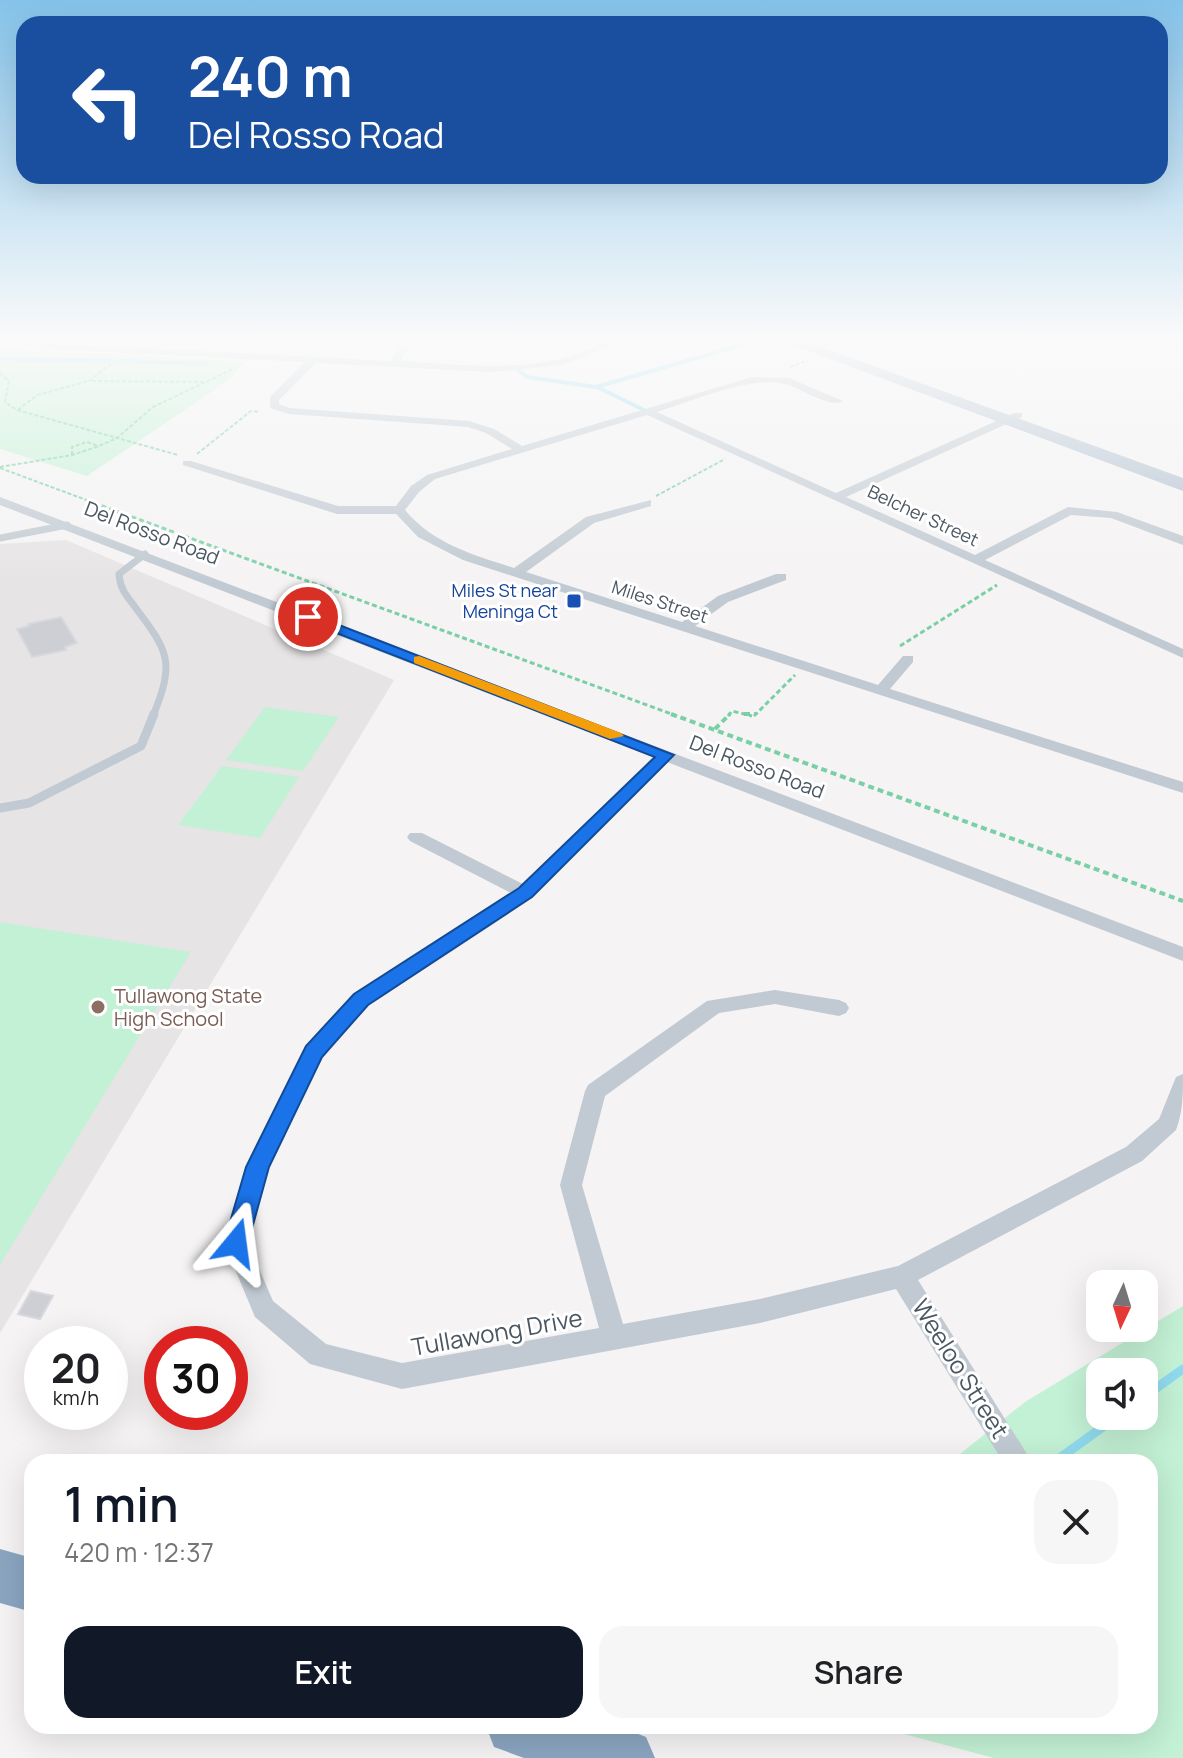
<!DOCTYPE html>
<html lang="en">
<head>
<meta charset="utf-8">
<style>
  :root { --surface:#fff; --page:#f6f6f6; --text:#202124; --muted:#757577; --accent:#111827 }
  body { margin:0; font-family:Manrope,sans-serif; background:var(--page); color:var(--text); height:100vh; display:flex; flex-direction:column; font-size:30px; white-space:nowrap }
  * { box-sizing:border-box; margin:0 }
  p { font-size:26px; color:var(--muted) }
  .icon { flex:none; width:44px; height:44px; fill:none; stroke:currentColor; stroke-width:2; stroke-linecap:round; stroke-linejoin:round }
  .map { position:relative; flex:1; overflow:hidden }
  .drawer { position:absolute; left:24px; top:1454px; width:1134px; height:280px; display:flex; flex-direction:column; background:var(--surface); border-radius:24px; box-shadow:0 8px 32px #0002 }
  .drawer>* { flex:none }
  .hud { position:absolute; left:16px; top:16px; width:1152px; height:168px; border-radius:24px; box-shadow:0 8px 32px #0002; background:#1a4fa0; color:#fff; overflow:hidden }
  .needle { width:52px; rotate:184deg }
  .controls { position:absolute; left:1086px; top:1270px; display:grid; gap:16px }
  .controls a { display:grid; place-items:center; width:72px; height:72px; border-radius:16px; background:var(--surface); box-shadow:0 8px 32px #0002; font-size:40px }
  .speed { position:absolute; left:24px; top:1326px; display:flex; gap:16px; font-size:40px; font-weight:700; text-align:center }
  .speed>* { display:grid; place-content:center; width:104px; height:104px; border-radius:50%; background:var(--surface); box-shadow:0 8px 32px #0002; line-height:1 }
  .speed small { font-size:20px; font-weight:400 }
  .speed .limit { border:12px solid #d22; background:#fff; color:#111 }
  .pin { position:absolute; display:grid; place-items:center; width:68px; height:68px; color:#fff; margin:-34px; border:4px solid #fff; border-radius:50%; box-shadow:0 2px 8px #0007 }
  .me { position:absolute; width:88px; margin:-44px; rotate:16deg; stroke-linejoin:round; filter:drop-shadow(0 0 6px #0008) }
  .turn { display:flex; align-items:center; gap:28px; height:168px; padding:0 40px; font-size:36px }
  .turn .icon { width:104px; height:104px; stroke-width:2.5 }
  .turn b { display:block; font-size:56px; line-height:68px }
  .round { display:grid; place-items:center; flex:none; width:84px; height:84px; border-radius:24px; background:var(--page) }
  .summary { display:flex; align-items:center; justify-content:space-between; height:136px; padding:0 40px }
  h1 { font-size:48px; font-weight:600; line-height:60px; color:var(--accent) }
  .cta { display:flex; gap:16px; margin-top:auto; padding:16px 40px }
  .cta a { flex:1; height:92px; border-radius:24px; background:var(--accent); color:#fff; font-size:32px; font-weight:600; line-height:92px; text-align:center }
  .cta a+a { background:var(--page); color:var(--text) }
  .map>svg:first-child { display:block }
  .education { fill:#e6e4e5 }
  .green { fill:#c3f1d5; fill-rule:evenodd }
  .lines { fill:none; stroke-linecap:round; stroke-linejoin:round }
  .stream-far1 { stroke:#90daee; stroke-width:4 }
  .stream { stroke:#90daee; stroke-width:9 }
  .building { fill:#cdcfd5; stroke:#d7d9de; stroke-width:2 }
  .path-far2 { stroke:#7ad0a6; stroke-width:2; stroke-dasharray:4 2; stroke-linecap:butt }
  .path-far1 { stroke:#7ad0a6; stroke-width:3; stroke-dasharray:5 3; stroke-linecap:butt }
  .path { stroke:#7ad0a6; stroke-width:4; stroke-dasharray:6 4; stroke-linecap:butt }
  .lane-far1 { stroke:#c1cad2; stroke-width:7 }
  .lane { stroke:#c1cad2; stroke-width:9 }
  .street { fill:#c1cad2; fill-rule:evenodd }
  .primary { fill:#b3c2d1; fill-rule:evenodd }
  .highway { fill:#8ba5c1; fill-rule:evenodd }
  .route { fill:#1a73e8; stroke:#114b97; stroke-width:2 }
  .slow { fill:#f59e0b }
  .transit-dot { fill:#1a4fb4; stroke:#fff; stroke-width:3 }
  .education-dot { fill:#8d6e63; stroke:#fff; stroke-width:3 }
  .labels { text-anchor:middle; stroke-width:6; stroke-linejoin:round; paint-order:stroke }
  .far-street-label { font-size:18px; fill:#4a5661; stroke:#fff }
  .far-transit-label { font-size:18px; fill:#164399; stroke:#fff; text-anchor:end }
  .street-label { font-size:20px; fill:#4a5661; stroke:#fff }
  .education-label { font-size:20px; fill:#785e54; stroke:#fff; text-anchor:start }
  .near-street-label { font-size:24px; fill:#4a5661; stroke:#fff }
</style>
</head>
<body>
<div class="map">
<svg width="1183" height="1758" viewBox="0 0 1183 1758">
  <rect width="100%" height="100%" fill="#f5f3f3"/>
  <path class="education" d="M 66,540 L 394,680 L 0,1333 L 0,544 Z"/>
  <g class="green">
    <path d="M 0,347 L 20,350 L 246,361 L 229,380 L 87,476 L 0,449 Z"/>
    <path d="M 265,707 L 339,717 L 303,771 L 226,760 Z"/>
    <path d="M 222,766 L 299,777 L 260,838 L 178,825 Z"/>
    <path d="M 0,922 L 191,952 L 0,1265 Z"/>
    <path d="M 1183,1306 L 1183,1758 L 994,1758 L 874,1726 L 1150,1726 L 1150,1462 L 950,1462 L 1025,1402 ZM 1100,1372 L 1144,1372 L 1144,1416 L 1100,1416 Z"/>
  </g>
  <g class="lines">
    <g class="stream-far1">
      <path d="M 745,344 L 761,342"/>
      <path d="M 0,359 L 111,361"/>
      <path d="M 117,361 L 207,364"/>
      <path d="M 517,369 L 527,377 L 596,387 L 745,344 L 752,338"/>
      <path d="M 599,388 L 648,412"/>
    </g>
    <g class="stream">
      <path d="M 1144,1397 L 1183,1369"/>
      <path d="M 1057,1460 L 1118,1416"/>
    </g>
  </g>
  <g class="building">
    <path d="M 61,617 L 77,643 L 65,647 L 66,650 L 32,657 L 17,629 L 29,626 L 28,624 Z"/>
    <path d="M 31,1291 L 53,1296 L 40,1319 L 18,1314 Z"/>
  </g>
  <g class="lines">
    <g class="path-far2">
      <path d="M 790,367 L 808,360"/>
      <path d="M 0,373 L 9,381 L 5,402 L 17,410 L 178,455"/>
      <path d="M 92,381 L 203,382"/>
      <path d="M 18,410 L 37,395 L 89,381 L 112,363"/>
      <path d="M 197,454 L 251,411 L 260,412"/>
      <path d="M 72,455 L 72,447 L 87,442 L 99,446"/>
      <path d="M 0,467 L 72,455 L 99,446 L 117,438 L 153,407 L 233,369"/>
      <path d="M 0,468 L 100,505"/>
      <path d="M 656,496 L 725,459"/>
    </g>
    <g class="path-far1">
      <path d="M 94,503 L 677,716"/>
      <path d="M 900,646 L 997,585"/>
      <path d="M 728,716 L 732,711 L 752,716"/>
      <path d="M 754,716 L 795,675"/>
    </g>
    <g class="path">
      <path d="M 671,714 L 1183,901"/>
      <path d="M 744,714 L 756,714"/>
      <path d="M 715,729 L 730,714"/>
    </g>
    <g class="lane-far1">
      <path d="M 0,538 L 67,525"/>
      <path d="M 145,554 L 119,574 C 120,589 126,595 135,607 C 169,652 175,662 153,716"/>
    </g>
    <path class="lane" d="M 0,808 L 29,803 L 141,746 L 154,714"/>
    <g class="street">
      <path d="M 0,338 L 50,343 L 390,361 L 407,338 L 415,338 L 400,361 C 452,364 509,371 561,359 C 585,353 606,338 631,338 L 562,365 L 492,372 L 316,363 L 279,400 L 279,404 L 290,408 L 469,421 L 494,429 L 522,446 L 752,377 L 789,378 L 843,401 C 830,409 801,388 785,384 C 751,375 691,402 657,412 L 836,493 L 1014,413 L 1022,413 L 1022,417 L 846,497 L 975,555 L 1068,507 L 1117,512 L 1183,536 L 1183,545 L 1111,518 L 1071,515 L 985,560 L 1183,649 L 1183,658 L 647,415 L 435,479 L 419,492 L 405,510 C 433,544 474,555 514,568 L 586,517 L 651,500 L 651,506 L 594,523 L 526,572 L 682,622 L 718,596 L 776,574 L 786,574 L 786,580 L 728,602 L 695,626 L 878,685 L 903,656 L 913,656 L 913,662 L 890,689 L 1183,782 L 1183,793 L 463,560 L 418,537 L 396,514 L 337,514 L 183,465 L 183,461 L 191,461 L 338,506 L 396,506 L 411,486 L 427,475 L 512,449 L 486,433 L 468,427 L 289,414 L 270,408 L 270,397 L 305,362 L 50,349 L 1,341 Z"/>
      <path d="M 0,497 L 1183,947 L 1183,961 L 667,762 L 531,897 L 368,1005 L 322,1057 L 268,1167 L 248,1243 L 273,1301 L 326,1344 L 402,1363 L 599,1328 L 560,1185 L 585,1091 L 588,1085 L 707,1001 L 775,990 L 839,1000 L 846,1003 L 849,1008 L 846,1013 L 839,1016 L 775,1004 L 719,1013 L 605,1096 L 582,1185 L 623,1324 L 760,1299 L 898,1266 L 1126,1147 L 1159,1119 L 1176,1077 L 1183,1074 C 1183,1094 1183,1112 1176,1130 L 1142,1161 L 918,1280 L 1032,1462 L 1003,1462 L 896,1289 L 760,1323 L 402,1389 L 310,1364 L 255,1317 L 224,1243 L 246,1167 L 307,1046 L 354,995 L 511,893 L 410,841 L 407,837 L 410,833 L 422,833 L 523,884 L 653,757 L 0,505 Z"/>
    </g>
    <path class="primary" d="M 774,338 L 796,338 L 1183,478 L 1183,491 Z"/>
    <g class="highway">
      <path d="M 0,1549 L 32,1558 L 32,1612 L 0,1603 Z"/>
      <path d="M 486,1726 L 618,1726 L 646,1737 L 655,1758 L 524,1758 L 494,1747 Z"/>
    </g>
  </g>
  <linearGradient id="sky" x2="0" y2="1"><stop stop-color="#85c3ea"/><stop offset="0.58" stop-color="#fafafa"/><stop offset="1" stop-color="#fafafa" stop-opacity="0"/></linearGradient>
  <rect width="1183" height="584" fill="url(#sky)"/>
  <path class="route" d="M 308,613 L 674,755 L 532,897 L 368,1005 L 322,1057 L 269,1167 L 248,1243 L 244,1251 L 236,1254 L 227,1251 L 224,1243 L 246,1167 L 306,1046 L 354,994 L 519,888 L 655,757 L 303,620 L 301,617 Z"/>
  <path class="slow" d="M 419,656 L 621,733 L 624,736 L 610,739 L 414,663 L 414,657 Z"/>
  <rect class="transit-dot" x="566" y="593" width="16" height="16" rx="4"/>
  <circle class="education-dot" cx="98" cy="1007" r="8"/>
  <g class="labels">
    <g class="far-street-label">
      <text transform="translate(923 516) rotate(25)" y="6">Belcher Street</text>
      <text transform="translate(660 602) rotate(18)" y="6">Miles Street</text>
    </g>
    <g class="far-transit-label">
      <text x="558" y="597">Miles St near<tspan x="558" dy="21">Meninga Ct</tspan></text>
    </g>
    <g class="street-label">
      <text transform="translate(152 533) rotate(21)" y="7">Del Rosso Road</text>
      <text transform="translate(757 767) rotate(21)" y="7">Del Rosso Road</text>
    </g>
    <g class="education-label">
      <text x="114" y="1003">Tullawong State<tspan x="114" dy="23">High School</tspan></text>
    </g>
    <g class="near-street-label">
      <text transform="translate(497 1333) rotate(-10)" y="8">Tullawong Drive</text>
      <text transform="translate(960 1369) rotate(58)" y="8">Weeloo Street</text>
    </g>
  </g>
</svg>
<div class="controls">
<a><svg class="needle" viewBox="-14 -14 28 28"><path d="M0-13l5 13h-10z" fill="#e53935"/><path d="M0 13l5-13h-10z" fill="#757577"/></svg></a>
<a><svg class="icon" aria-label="sound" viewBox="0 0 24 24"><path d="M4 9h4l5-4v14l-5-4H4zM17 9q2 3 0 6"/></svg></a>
</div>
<div class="speed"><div>20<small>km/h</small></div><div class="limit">30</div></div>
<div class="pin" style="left:308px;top:617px;background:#d93025"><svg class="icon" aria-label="arrive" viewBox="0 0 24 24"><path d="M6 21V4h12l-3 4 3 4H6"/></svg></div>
<svg class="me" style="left:236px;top:1243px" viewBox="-20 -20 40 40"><path d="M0-17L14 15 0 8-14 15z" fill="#1a73e8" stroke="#fff" stroke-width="4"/></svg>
<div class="hud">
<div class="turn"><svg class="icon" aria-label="left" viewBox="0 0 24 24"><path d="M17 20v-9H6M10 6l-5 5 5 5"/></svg><div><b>240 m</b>Del Rosso Road</div></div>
</div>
<section class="drawer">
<div class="summary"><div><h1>1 min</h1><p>420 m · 12:37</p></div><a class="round"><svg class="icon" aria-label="close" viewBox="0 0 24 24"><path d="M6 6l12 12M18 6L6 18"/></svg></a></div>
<div class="cta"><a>Exit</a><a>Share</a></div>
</section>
</div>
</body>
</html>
